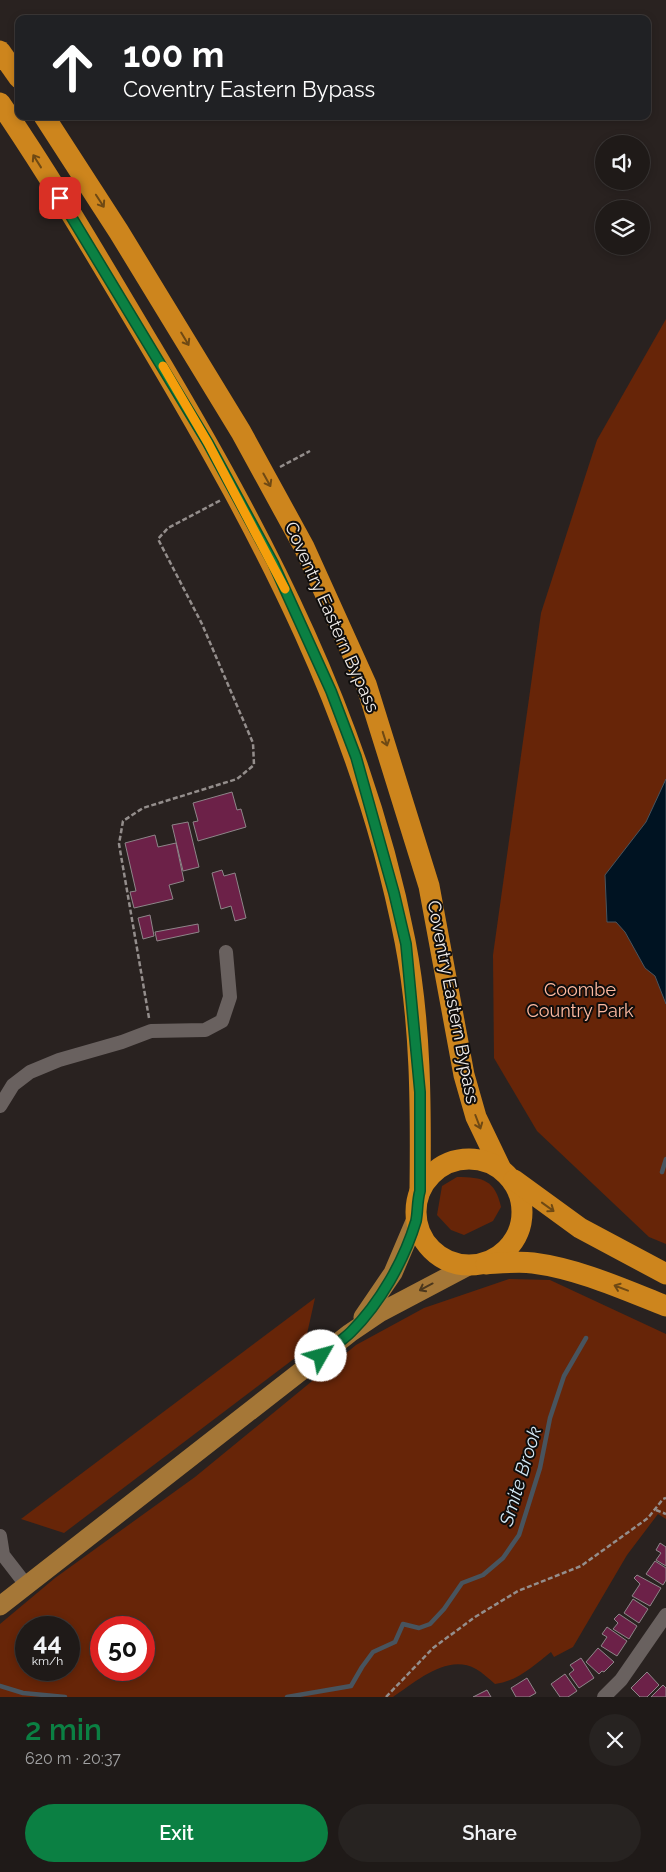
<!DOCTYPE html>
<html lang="en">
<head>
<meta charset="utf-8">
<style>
  :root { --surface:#1f1a18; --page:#272321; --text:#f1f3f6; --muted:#a1a1a2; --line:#3c3837; --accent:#0b8043 }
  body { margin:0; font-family:Raleway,sans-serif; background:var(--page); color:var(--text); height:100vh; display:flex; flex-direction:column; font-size:19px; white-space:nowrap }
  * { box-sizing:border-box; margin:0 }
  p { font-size:16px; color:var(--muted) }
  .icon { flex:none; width:28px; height:28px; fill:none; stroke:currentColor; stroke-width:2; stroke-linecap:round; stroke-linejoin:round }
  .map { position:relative; height:1697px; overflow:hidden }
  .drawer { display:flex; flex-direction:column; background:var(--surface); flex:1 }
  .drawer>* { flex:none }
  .guide { position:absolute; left:15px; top:15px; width:636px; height:105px; border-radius:10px; box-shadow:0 2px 8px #0003,0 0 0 1px var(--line); background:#202124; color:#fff; overflow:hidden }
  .tools { position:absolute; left:595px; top:135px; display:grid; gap:10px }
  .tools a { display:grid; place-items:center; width:55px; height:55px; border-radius:50%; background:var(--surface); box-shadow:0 2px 8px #0003,0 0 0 1px var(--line); font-size:25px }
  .speed { position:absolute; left:15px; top:1616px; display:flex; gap:10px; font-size:25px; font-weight:700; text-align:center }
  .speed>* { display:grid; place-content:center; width:65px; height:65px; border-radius:50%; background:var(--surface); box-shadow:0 2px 8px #0003,0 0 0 1px var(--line); line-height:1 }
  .speed small { font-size:12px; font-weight:400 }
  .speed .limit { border:8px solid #d22; background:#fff; color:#111 }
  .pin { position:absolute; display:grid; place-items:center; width:42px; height:42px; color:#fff; margin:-21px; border-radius:10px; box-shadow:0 2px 8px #0006 }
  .me { position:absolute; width:55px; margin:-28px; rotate:52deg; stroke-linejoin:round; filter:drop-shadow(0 0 4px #0008) }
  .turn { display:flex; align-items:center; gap:18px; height:105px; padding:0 25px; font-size:22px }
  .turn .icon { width:65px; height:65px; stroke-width:2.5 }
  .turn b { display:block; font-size:35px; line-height:42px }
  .round { display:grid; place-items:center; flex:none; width:52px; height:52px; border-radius:26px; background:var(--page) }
  .summary { display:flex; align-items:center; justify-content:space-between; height:85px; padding:0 25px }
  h1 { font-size:30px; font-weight:600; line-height:38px; color:var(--accent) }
  .action { display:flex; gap:10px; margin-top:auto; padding:10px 25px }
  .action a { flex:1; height:58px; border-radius:30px; background:var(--accent); color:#fff; font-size:20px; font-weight:600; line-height:58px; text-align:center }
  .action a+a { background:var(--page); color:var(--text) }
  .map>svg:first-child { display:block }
  .green { fill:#672508; fill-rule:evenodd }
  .water { fill:#001322; stroke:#48545e }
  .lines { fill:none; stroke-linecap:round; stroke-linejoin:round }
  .stream { stroke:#48545e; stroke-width:4.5 }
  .building { fill:#6c2148; stroke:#8e8689 }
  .path { stroke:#948e8c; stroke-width:2.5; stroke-dasharray:5 2.5; stroke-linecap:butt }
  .minor { stroke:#69615f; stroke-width:14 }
  .major { stroke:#a57737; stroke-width:19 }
  .highway { stroke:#cd851d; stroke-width:21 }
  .oneway { stroke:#6e4914 }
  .oneway2 { stroke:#4b371d }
  .route-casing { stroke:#07532c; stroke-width:12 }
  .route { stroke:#0b8043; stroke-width:9 }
  .slow { stroke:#f59e0b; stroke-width:9 }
  .labels { text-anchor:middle; stroke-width:4; stroke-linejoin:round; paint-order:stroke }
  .street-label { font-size:18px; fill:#efebe9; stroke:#0f0d0c }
  .park-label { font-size:18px; fill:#febaa1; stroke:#0f0d0c }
  .water-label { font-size:19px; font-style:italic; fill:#d3e8f5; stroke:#0f0d0c }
</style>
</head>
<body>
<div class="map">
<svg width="666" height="1697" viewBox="0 0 666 1697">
  <rect width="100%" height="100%" fill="#292220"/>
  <g class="green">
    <path d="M 666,319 L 666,1244 L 649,1237 L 537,1131 L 494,1058 L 493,955 L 541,613 L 597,440 Z"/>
    <path d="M 457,1177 C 483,1177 495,1180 501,1207 L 493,1221 L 464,1235 L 451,1230 L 437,1215 L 442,1186 Z"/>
    <path d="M 509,1279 L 550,1280 L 666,1334 L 666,1519 L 658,1514 L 627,1555 L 573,1647 L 554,1657 L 551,1652 C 533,1666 518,1681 495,1684 C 489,1679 483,1673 476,1669 C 447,1653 416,1682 393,1697 L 0,1697 L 0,1624 L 55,1578 L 195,1477 L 356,1345 L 424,1308 ZM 26,1628 L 69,1628 L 69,1670 L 26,1670 ZM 101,1628 L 144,1628 L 144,1670 L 101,1670 Z"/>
    <path d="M 315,1298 L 303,1352 L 64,1533 L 21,1519 Z"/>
  </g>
  <path class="water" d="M 666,779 L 666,1004 L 655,976 L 645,968 L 625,932 L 616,922 L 607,922 L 605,875 L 646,822 Z"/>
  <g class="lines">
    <g class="stream">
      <path d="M 662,1172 L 666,1159"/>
      <path d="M 0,1686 L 23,1693 L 65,1697"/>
      <path d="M 287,1697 L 351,1686 L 362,1667 L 373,1652 L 395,1642 L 403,1624 L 419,1628 L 430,1624 L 444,1609 L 462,1583 L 483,1575 L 503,1558 L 519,1535 L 540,1468 L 550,1418 L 564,1376 L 586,1338"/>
    </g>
  </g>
  <g class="building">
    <path d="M 232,792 L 237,810 L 241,809 L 246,827 L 198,841 L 193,822 L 198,821 L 193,803 Z"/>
    <path d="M 188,822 L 199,867 L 183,871 L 172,825 Z"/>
    <path d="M 155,835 L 158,847 L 176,843 L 184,881 L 169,885 L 173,899 L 134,908 L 130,892 L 136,891 L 125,843 Z"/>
    <path d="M 222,870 L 224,876 L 235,873 L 246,918 L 235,921 L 231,906 L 221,909 L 212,873 Z"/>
    <path d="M 150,915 L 154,936 L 143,939 L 138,918 Z"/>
    <path d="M 198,924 L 199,932 L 157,941 L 155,932 Z"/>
    <path d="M 660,1543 L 666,1547 L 666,1566 L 656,1560 L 661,1553 L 656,1550 Z"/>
    <path d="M 655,1561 L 666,1568 L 666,1580 L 663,1585 L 646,1574 Z"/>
    <path d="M 637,1575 L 661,1588 L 650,1606 L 632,1596 L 640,1584 L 634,1578 Z"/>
    <path d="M 633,1599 L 648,1609 L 639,1623 L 624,1613 Z"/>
    <path d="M 619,1614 L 637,1626 L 629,1639 L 613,1629 L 618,1623 L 614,1619 Z"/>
    <path d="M 607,1627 L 627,1641 L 617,1656 L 601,1646 L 607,1637 L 602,1634 Z"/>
    <path d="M 598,1648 L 614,1662 L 604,1672 L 602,1671 L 599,1674 L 586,1662 Z"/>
    <path d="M 581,1658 L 594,1678 L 579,1688 L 569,1674 L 574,1670 L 570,1665 Z"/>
    <path d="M 647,1672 L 659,1685 L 647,1697 L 640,1697 L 631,1688 Z"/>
    <path d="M 565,1674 L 577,1691 L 568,1697 L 560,1697 L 551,1684 Z"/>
    <path d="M 527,1678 L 536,1693 L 529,1697 L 516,1697 L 511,1688 Z"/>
    <path d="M 663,1685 L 666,1688 L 666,1697 L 651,1697 Z"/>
    <path d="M 487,1690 L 491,1697 L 473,1697 Z"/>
  </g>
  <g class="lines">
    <g class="path">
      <path d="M 280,467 L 310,451"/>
      <path d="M 149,1018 L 119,844 L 123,821 L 143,808 L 237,779 L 254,765 L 253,743 L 202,624 L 158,539 L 168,528 L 221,500"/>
      <path d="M 656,1510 L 666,1514"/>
      <path d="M 386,1697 L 433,1648 L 475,1617 L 518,1591 L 581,1566 L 648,1518 L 663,1499 L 666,1498"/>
    </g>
    <g class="minor">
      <path d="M 0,1106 L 13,1085 L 30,1072 L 59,1060 L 122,1042 L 151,1031 L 205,1030 L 222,1021 L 230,997 L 226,952"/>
      <path d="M 0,1536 L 3,1555 L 27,1586"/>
      <path d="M 604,1697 L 621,1680 L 666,1615"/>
    </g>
    <g class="major">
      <path d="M 363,1317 L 393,1273 L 416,1219"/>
      <path d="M 0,1606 L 350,1333 L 381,1312 L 470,1265"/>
    </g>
    <g class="highway">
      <path d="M 0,51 L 19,78"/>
      <path d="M 0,103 C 54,182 102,265 151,347 C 264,537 362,721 405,941 C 421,1023 421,1108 420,1191"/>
      <path d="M 44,116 L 119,232 L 241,432 L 304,547 L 366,684 L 429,886 L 464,1075 L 476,1117 L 500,1167"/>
      <circle cx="469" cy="1212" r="53"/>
      <path d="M 514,1180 L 580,1228 L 666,1274"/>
      <path d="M 486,1264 C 501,1263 518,1261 533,1263 C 579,1269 623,1289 666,1306"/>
    </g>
  </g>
  <defs><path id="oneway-shaft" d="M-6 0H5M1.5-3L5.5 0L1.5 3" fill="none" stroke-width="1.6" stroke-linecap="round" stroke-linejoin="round" transform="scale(1.25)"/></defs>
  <g class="oneway">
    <use href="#oneway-shaft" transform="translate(37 161) rotate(-122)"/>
    <use href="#oneway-shaft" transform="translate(100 201) rotate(57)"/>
    <use href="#oneway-shaft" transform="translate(185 339) rotate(59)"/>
    <use href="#oneway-shaft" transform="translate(267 480) rotate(61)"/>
    <use href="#oneway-shaft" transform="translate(385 739) rotate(72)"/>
    <use href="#oneway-shaft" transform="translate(478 1122) rotate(69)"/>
    <use href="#oneway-shaft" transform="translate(548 1207) rotate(36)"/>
    <use href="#oneway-shaft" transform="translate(621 1288) rotate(-159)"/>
  </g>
  <use class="oneway2" href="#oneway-shaft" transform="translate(426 1287) rotate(152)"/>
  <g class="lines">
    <defs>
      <path id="route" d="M 60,198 L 208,443 L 273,563 L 331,691 L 356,757 L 394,893 L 406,944 L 420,1092 L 420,1191 C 417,1201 418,1211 416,1221 C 404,1261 380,1303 351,1332 C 342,1341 330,1348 321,1356"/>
    </defs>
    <use href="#route" class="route-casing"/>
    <use href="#route" class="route"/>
    <path class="slow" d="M 163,366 L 208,443 L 285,589"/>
  </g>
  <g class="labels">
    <g class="street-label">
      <text transform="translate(332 617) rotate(66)" y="6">Coventry Eastern Bypass</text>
      <text transform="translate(453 1002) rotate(79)" y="6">Coventry Eastern Bypass</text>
    </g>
    <g class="park-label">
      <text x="580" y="996">Coombe<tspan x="580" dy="21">Country Park</tspan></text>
    </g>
    <g class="water-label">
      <text transform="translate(520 1476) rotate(-73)" y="7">Smite Brook</text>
    </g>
  </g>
</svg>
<div class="tools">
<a><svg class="icon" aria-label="sound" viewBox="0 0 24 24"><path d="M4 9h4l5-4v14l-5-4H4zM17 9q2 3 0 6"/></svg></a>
<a><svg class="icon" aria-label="layers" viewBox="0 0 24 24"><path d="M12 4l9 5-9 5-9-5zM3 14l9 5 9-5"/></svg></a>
</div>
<div class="speed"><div>44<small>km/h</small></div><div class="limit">50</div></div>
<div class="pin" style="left:60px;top:198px;background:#d93025"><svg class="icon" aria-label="arrive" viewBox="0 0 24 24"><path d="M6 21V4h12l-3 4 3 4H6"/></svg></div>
<svg class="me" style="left:321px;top:1356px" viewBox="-20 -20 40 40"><circle r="19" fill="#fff"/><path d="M0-13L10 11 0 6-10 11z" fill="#0b8043"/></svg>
<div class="guide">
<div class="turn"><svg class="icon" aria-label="ahead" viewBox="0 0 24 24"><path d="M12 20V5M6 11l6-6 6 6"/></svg><div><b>100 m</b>Coventry Eastern Bypass</div></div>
</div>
</div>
<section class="drawer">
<div class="summary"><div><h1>2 min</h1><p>620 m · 20:37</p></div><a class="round"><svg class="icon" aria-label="close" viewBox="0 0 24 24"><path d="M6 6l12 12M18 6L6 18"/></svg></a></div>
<div class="action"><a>Exit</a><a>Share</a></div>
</section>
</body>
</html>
